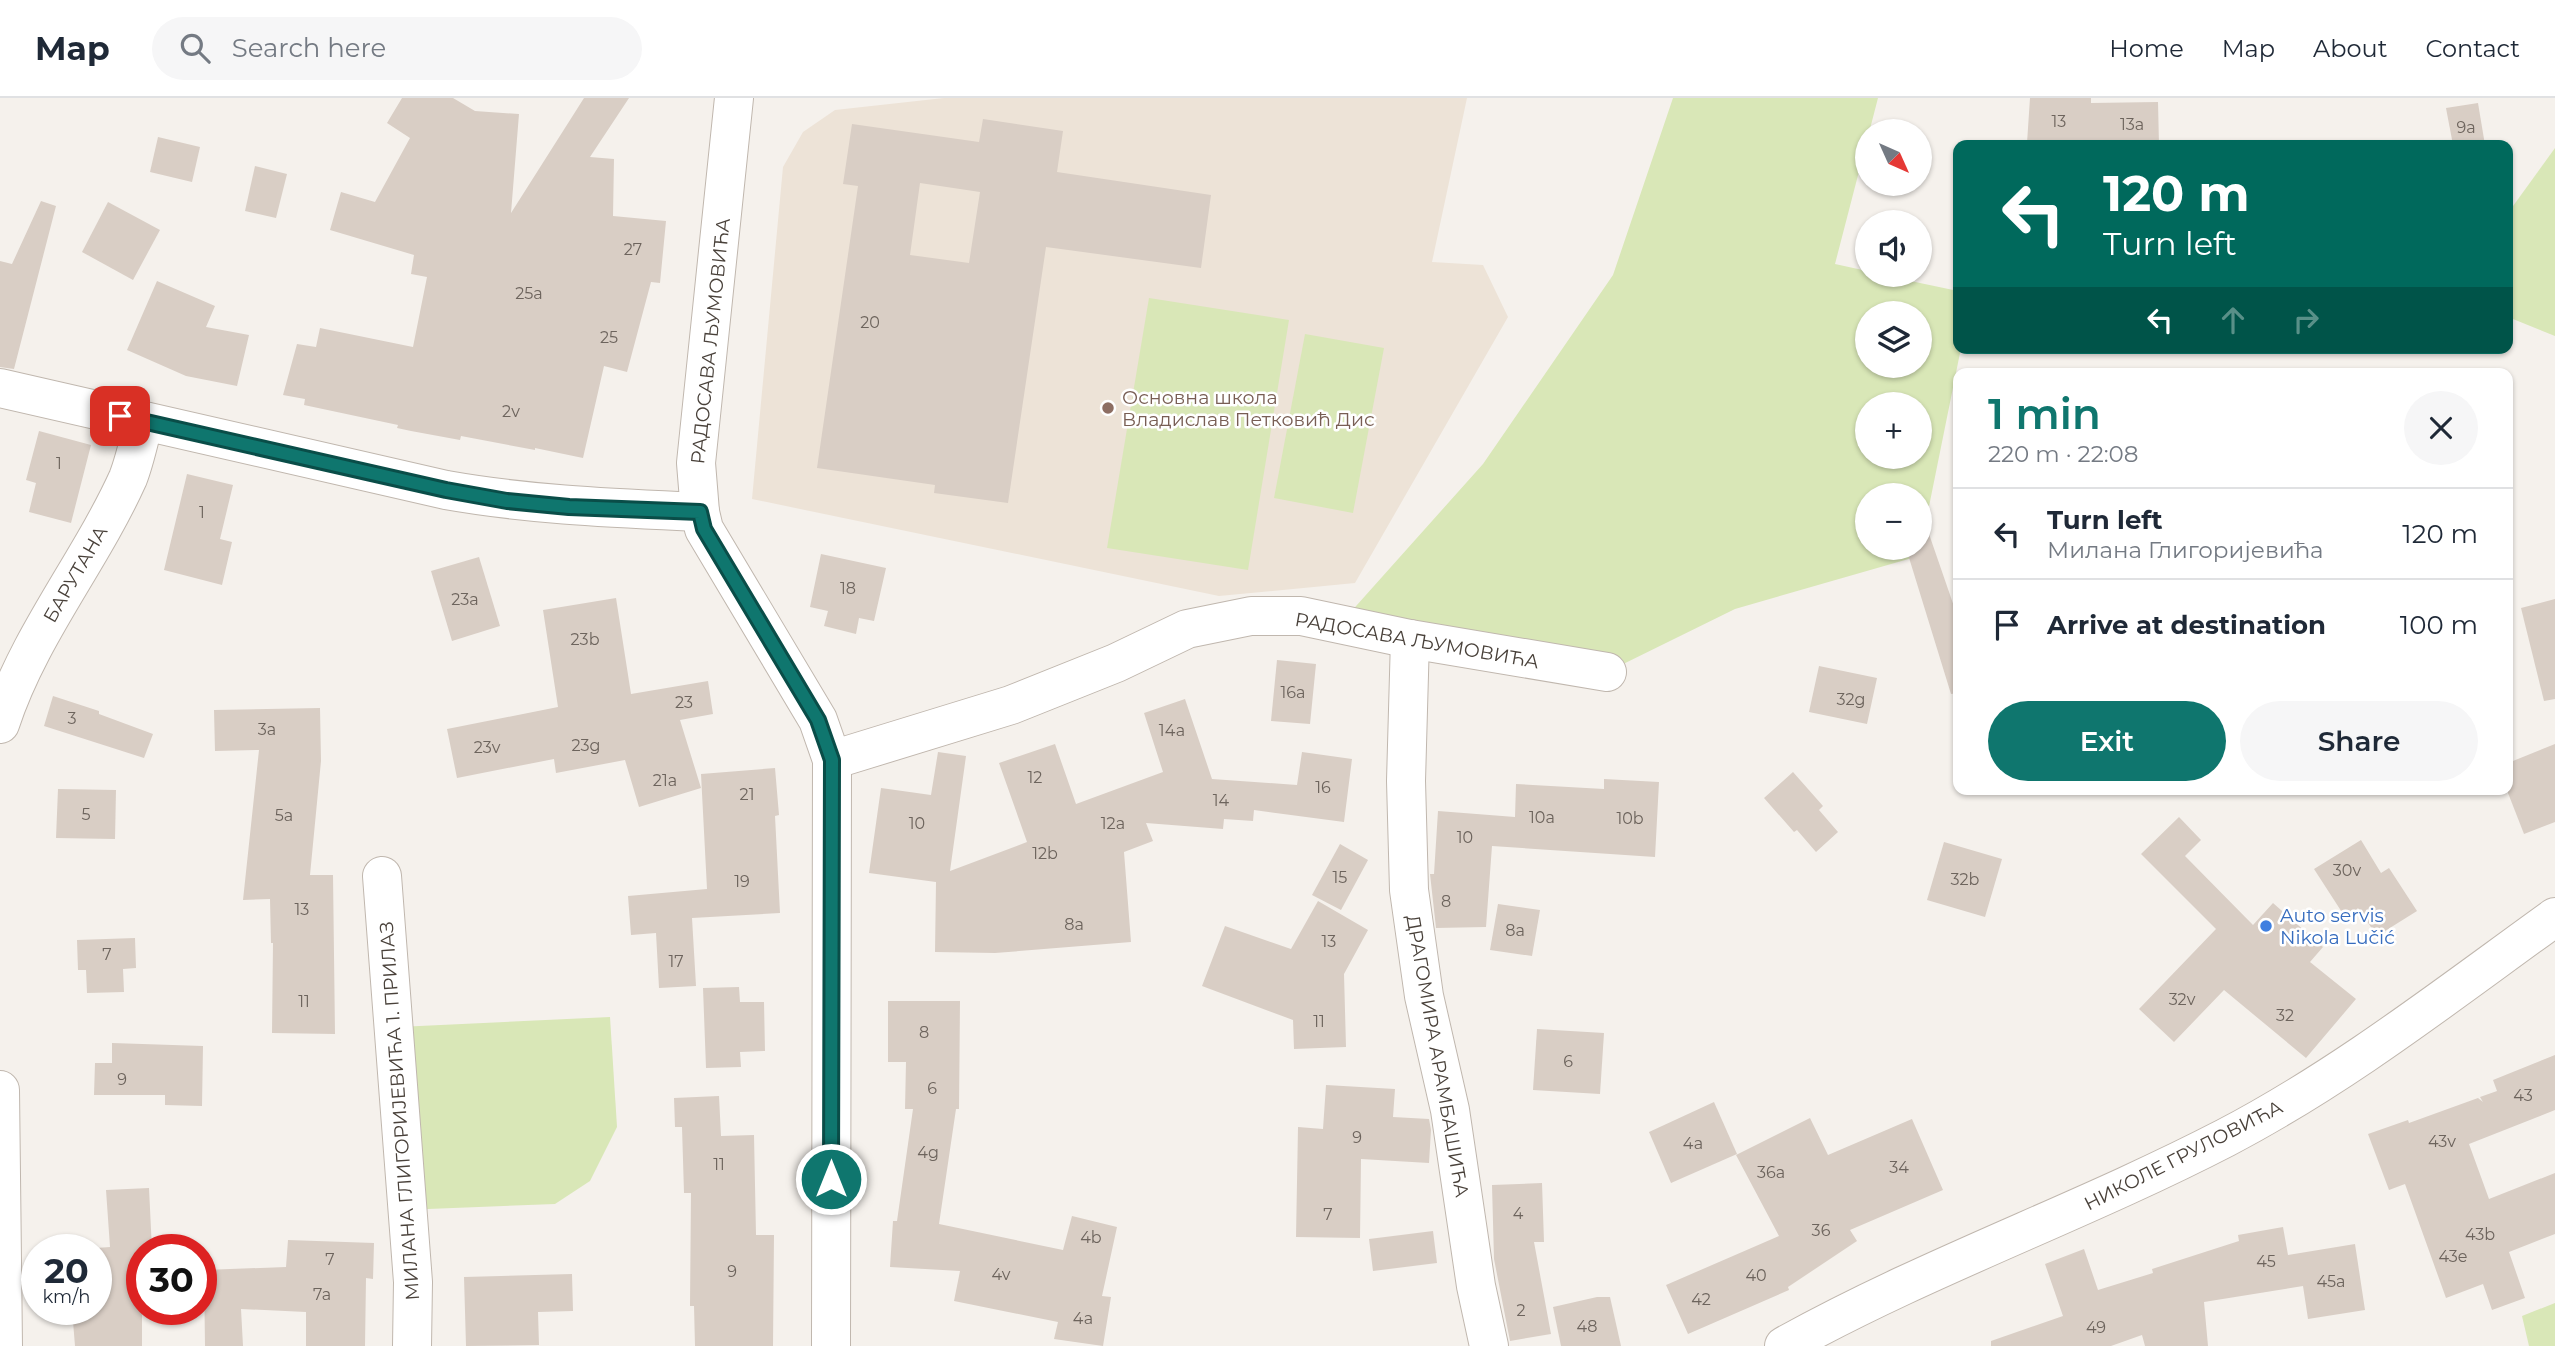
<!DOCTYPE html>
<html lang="en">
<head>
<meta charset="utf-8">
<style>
  :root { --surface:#fff; --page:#f6f6f7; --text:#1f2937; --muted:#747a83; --line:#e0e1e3; --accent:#0f766e }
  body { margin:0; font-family:Montserrat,sans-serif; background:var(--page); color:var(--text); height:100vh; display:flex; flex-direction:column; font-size:26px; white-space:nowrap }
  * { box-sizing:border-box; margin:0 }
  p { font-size:23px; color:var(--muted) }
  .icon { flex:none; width:38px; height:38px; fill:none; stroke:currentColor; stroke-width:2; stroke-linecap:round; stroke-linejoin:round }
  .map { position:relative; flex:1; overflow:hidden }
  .drawer { position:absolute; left:1953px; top:270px; width:560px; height:427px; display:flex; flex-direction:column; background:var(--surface); border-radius:14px; box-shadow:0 2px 5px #0004 }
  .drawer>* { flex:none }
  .banner { position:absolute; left:1953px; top:42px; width:560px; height:214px; border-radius:14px; box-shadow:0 2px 5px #0004; background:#00695c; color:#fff; overflow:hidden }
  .needle { width:46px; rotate:135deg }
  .controls { position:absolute; left:1855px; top:21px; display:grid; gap:14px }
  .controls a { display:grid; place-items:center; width:77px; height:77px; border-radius:50%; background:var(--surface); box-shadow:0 2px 5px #0004; font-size:35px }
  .speed { position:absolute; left:21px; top:1136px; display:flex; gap:14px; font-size:35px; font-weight:700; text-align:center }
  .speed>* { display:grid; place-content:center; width:91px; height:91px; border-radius:50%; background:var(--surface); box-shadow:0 2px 5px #0004; line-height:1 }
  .speed small { font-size:18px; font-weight:400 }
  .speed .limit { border:10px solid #d22; background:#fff; color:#111 }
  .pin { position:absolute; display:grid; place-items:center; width:60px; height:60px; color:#fff; margin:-30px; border-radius:14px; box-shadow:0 4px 10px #0006 }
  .me { position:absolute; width:77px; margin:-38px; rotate:0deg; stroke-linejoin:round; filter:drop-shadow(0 0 5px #0008) }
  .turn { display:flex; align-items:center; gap:24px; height:147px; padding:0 35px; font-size:32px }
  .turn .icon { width:91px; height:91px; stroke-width:2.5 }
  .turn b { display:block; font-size:49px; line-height:60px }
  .lanes { display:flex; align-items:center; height:66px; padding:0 35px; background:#0003; justify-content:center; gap:35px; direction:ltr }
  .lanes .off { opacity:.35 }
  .round { display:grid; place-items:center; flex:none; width:74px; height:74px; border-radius:37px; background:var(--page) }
  .headline { display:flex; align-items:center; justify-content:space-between; height:119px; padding:0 35px }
  h1 { font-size:42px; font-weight:600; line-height:52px; color:var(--accent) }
  .action { display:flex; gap:14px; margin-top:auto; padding:14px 35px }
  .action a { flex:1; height:80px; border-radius:42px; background:var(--accent); color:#fff; font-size:28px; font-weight:600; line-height:80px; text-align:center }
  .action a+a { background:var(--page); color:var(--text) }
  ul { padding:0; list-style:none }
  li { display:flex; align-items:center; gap:21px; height:91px; padding:0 35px; border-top:2px solid var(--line) }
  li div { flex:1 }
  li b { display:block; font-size:26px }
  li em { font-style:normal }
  header { display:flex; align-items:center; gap:42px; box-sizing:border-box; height:98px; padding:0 35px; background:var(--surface); border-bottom:2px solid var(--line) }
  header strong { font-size:33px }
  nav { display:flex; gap:38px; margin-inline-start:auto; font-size:24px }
  .search { width:490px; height:63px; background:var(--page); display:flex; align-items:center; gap:18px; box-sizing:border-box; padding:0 24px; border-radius:38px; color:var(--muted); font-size:26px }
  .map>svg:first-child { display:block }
  .education { fill:#ede3d7 }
  .green { fill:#d9e7b7; fill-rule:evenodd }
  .building { fill:#d9cec5; fill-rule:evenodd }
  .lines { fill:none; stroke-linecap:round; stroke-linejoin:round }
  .minor-casing { stroke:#c0b7ae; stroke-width:40 }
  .tertiary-casing { stroke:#c0b7ae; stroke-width:40 }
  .minor { stroke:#fff; stroke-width:38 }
  .tertiary { stroke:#fff; stroke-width:38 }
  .route-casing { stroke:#0a4d48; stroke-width:18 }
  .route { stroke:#0f766e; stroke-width:12 }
  .education-dot { fill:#8d6e63; stroke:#fff; stroke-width:2.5 }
  .shop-dot { fill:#3f7fe0; stroke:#fff; stroke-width:2.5 }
  .labels { text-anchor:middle; stroke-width:5; stroke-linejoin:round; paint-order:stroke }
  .number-label { font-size:16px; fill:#6d645d }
  .street-label { font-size:19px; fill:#49413a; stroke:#fff }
  .education-label { font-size:19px; fill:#785e54; stroke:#fff; text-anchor:start }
  .shop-label { font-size:19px; fill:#366cbe; stroke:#fff; text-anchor:start }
</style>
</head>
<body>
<header>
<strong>Map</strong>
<div class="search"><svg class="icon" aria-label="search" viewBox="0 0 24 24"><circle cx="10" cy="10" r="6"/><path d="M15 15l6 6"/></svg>Search here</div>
<nav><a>Home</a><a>Map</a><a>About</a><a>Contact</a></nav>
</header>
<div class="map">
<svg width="2555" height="1248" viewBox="0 0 2555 1248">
  <rect width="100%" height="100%" fill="#f5f1ec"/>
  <path class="education" d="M 944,0 L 1467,0 L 1432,164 L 1483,167 L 1508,219 L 1355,485 L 1219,498 L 752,401 L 783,69 L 803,34 L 835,12 Z"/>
  <g class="green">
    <path d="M 1673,0 L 1878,0 L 1835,166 L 1867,173 L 1867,177 L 1882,177 L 1958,193 L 1958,250 L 1961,250 L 1919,458 L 1735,511 L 1607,574 L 1340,526 L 1483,366 L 1613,177 ZM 1867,215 L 1920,215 L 1920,268 L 1867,268 ZM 1867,306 L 1920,306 L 1920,359 L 1867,359 ZM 1867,397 L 1920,397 L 1920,450 L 1867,450 Z"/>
    <path d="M 2555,50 L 2555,238 L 2508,219 L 2508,115 Z"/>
    <path d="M 1149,200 L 1289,222 L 1248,472 L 1107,450 Z"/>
    <path d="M 1305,236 L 1384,250 L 1353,415 L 1274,400 Z"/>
    <path d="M 610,919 L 617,1029 L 590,1083 L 555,1106 L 403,1112 L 398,929 Z"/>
    <path d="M 2555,1205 L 2555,1248 L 2529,1248 L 2522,1218 Z"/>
  </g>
  <g class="building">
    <path d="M 402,0 L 453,0 L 475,13 L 519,16 L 511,115 L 584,0 L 629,0 L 590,59 L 614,61 L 613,118 L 666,123 L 660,185 L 651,184 L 627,274 L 604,268 L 583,360 L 535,350 L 535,352 L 461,338 L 460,342 L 411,333 L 397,330 L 398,327 L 304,307 L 305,301 L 283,297 L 297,246 L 316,249 L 320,230 L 413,249 L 427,179 L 411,176 L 414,157 L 330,132 L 341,94 L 375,104 L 410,40 L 387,25 Z"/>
    <path d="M 2030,0 L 2091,0 L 2091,5 L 2158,4 L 2159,47 L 2027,45 Z"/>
    <path d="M 2478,5 L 2485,47 L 2453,47 L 2446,10 Z"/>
    <path d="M 983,21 L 1063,33 L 1057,74 L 1211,97 L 1201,170 L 1046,149 L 1008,405 L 934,395 L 935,387 L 817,370 L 858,88 L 843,86 L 852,26 L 979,44 ZM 920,85 L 980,94 L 969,165 L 910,157 Z"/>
    <path d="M 158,39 L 200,49 L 192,84 L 150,74 Z"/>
    <path d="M 255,68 L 287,76 L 276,120 L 245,113 Z"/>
    <path d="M 41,103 L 56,108 L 14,271 L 0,269 L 0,163 L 12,166 Z"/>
    <path d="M 108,104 L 160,132 L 133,182 L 82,154 Z"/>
    <path d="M 157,183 L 215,208 L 206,229 L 249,237 L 237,288 L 186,278 L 127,252 Z"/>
    <path d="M 39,333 L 91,347 L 71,425 L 29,414 L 36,385 L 26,382 Z"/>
    <path d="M 187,376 L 233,387 L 220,441 L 232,444 L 222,487 L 164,472 Z"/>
    <path d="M 1929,436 L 1958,520 L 1958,595 L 1951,596 L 1906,450 L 1920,450 L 1920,438 Z"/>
    <path d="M 821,456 L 886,470 L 874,523 L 859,520 L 856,536 L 824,528 L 828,513 L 810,509 Z"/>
    <path d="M 479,459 L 500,528 L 452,543 L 431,473 Z"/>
    <path d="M 616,500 L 631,596 L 708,583 L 713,616 L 680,622 L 701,690 L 639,709 L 625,662 L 556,675 L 554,661 L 457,680 L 447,631 L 558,609 L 543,512 Z"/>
    <path d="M 2555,501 L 2555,601 L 2544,603 L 2521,510 Z"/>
    <path d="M 1277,562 L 1316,566 L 1310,626 L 1271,623 Z"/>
    <path d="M 1819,568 L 1877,580 L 1867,626 L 1809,614 Z"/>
    <path d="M 53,598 L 99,613 L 99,616 L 153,636 L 144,660 L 44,628 Z"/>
    <path d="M 1185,601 L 1212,681 L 1297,687 L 1302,654 L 1352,661 L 1344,724 L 1254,712 L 1253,723 L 1224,721 L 1223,731 L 1146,725 L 1153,743 L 1124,754 L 1131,844 L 995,855 L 935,854 L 936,784 L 869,775 L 881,690 L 931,697 L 938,654 L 966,658 L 950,773 L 1027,744 L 999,665 L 1055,646 L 1076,706 L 1163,674 L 1144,615 Z"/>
    <path d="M 320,610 L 321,663 L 310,777 L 333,777 L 335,936 L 272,935 L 273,845 L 271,845 L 270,801 L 243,802 L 259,652 L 215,653 L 214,612 Z"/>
    <path d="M 2555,646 L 2555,724 L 2524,736 L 2508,695 L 2508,665 Z"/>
    <path d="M 775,670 L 779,717 L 775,718 L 780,815 L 692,820 L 696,888 L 659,890 L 656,835 L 631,837 L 628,798 L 707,791 L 701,676 Z"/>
    <path d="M 1793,674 L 1823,708 L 1819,712 L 1838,734 L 1816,754 L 1797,732 L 1794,734 L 1764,700 Z"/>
    <path d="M 1604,681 L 1659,684 L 1655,759 L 1492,748 L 1486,829 L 1436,830 L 1430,776 L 1434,776 L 1438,713 L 1515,719 L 1516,686 L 1604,691 Z"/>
    <path d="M 58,691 L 116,692 L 115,741 L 56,740 Z"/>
    <path d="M 2179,719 L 2201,742 L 2185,758 L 2253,827 L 2273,805 L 2323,849 L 2310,864 L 2356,901 L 2306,960 L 2224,892 L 2174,944 L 2139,911 L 2216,831 L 2141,756 Z"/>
    <path d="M 2361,742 L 2381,775 L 2389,770 L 2417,813 L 2377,838 L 2358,810 L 2347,822 L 2314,771 Z"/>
    <path d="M 1944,744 L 2002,761 L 1985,819 L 1927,802 Z"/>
    <path d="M 1340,746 L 1368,762 L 1341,812 L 1312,797 Z"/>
    <path d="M 1318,803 L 1368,832 L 1344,876 L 1346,949 L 1294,951 L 1293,922 L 1202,888 L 1225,828 L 1291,851 Z"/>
    <path d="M 1498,806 L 1540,812 L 1532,858 L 1490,852 Z"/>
    <path d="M 135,840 L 136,870 L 123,871 L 124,894 L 87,895 L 86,872 L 78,872 L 77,842 Z"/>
    <path d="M 739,889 L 740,904 L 764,904 L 765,953 L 740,954 L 741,969 L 706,970 L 703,890 Z"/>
    <path d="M 888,903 L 960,903 L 959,1011 L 956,1011 L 939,1126 L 1063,1152 L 1072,1118 L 1117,1129 L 1102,1198 L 1111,1199 L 1103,1248 L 1054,1241 L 1058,1224 L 954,1203 L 960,1173 L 890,1169 L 893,1123 L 897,1123 L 913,1011 L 905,1011 L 906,964 L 888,964 Z"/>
    <path d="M 1537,931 L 1604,935 L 1600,996 L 1533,992 Z"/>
    <path d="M 112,945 L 203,948 L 202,1008 L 165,1007 L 165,997 L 94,997 L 95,965 L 112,965 Z"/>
    <path d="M 2555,957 L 2555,1012 L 2469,1046 L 2489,1101 L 2555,1075 L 2555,1136 L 2509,1154 L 2525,1200 L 2492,1212 L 2483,1186 L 2446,1200 L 2405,1086 L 2389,1092 L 2368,1036 L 2408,1022 L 2409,1025 L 2478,1000 L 2483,1004 L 2480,999 L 2497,993 L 2493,982 Z"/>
    <path d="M 1326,987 L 1395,991 L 1393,1019 L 1429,1021 L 1431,1032 L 1429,1065 L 1361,1061 L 1360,1140 L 1296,1139 L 1298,1029 L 1323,1031 Z"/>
    <path d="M 719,998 L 721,1038 L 754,1037 L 756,1137 L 774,1137 L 773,1248 L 695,1248 L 694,1208 L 690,1208 L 691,1095 L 684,1095 L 682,1029 L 675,1029 L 674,1000 Z"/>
    <path d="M 1714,1004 L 1737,1056 L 1671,1085 L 1649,1034 Z"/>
    <path d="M 1810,1020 L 1828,1057 L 1912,1021 L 1943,1092 L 1850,1132 L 1857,1143 L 1788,1189 L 1789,1192 L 1688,1236 L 1666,1187 L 1779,1138 L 1736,1057 Z"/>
    <path d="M 1542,1085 L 1544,1144 L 1534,1144 L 1551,1236 L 1510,1243 L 1494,1161 L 1492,1087 Z"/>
    <path d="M 149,1090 L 152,1152 L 142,1152 L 142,1248 L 75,1248 L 72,1211 L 96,1211 L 96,1150 L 110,1149 L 106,1092 Z"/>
    <path d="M 2283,1129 L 2288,1157 L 2355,1146 L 2365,1212 L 2308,1221 L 2303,1188 L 2204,1204 L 2208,1248 L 2145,1248 L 2142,1237 L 2111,1248 L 1991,1248 L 1991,1243 L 2063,1218 L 2045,1166 L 2084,1151 L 2098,1192 L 2153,1175 L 2152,1171 L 2239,1143 L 2238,1137 Z"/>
    <path d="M 1433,1133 L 1437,1165 L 1373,1173 L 1369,1141 Z"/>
    <path d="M 288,1142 L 374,1145 L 373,1181 L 366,1180 L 365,1248 L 306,1248 L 306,1214 L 241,1211 L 243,1248 L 205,1248 L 204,1172 L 286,1169 Z"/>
    <path d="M 572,1176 L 573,1213 L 538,1214 L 539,1247 L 466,1248 L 464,1179 Z"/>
    <path d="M 1597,1199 L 1610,1199 L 1621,1248 L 1561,1248 L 1553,1209 Z"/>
  </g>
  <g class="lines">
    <defs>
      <g id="minor">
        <path d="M 734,0 L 696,365 L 700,414 L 704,431 L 818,622 L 832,662 L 831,1248"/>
        <path d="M 0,290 L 446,392 C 531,407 614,410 700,414"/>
        <path d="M 1410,541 L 1406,683 L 1409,792 L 1424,898 L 1450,1012 L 1476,1188 L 1489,1248"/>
        <path d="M 0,626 C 29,537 90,464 128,380 C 135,362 139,342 144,323"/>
        <path d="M 832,662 L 1011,607 L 1116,565 L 1187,531 L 1251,518 L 1301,518 L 1410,541 L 1607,574"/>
        <path d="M 382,778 L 413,1184 L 412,1248"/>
        <path d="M 0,992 L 3,1248"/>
      </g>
      <path id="tertiary" d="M 1784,1248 C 1926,1169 2080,1115 2225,1040 C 2342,979 2448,896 2555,819"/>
    </defs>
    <use href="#minor" class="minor-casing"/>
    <use href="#tertiary" class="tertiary-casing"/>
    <use href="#minor" class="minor"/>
    <use href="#tertiary" class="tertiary"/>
  </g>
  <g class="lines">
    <defs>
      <path id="route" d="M 120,318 L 446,392 L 507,403 L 569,409 L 700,414 L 704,431 L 818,622 L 832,662 L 831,1081"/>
    </defs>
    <use href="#route" class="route-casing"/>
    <use href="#route" class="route"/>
  </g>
  <circle class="education-dot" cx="1108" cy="310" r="7"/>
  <circle class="shop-dot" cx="2266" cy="828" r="7"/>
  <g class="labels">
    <g class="number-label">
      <text x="2059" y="29">13</text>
      <text x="2132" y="32">13a</text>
      <text x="2466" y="35">9a</text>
      <text x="633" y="157">27</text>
      <text x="529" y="201">25a</text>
      <text x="870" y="230">20</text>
      <text x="609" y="245">25</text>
      <text x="511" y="319">2v</text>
      <text x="59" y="371">1</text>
      <text x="202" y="420">1</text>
      <text x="848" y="496">18</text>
      <text x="465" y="507">23a</text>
      <text x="585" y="547">23b</text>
      <text x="1293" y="600">16a</text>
      <text x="1851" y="607">32g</text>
      <text x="684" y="610">23</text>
      <text x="72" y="626">3</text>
      <text x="267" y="637">3a</text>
      <text x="1172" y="638">14a</text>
      <text x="586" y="653">23g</text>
      <text x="487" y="655">23v</text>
      <text x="1035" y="685">12</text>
      <text x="665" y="688">21a</text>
      <text x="1323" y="695">16</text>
      <text x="747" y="702">21</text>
      <text x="1221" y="708">14</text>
      <text x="86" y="722">5</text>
      <text x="284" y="723">5a</text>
      <text x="1542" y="725">10a</text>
      <text x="1630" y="726">10b</text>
      <text x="917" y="731">10</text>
      <text x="1113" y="731">12a</text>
      <text x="1465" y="745">10</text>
      <text x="1045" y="761">12b</text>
      <text x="2347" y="778">30v</text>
      <text x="1340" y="785">15</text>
      <text x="1965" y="787">32b</text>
      <text x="742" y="789">19</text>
      <text x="1446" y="809">8</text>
      <text x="302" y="817">13</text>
      <text x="1074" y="832">8a</text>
      <text x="1515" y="838">8a</text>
      <text x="1329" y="849">13</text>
      <text x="107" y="862">7</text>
      <text x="676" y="869">17</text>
      <text x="2182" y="907">32v</text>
      <text x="304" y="909">11</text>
      <text x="2285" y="923">32</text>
      <text x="1319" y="929">11</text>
      <text x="924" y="940">8</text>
      <text x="1568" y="969">6</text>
      <text x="122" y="987">9</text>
      <text x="932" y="996">6</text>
      <text x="2523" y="1003">43</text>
      <text x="1357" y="1045">9</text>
      <text x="2442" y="1049">43v</text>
      <text x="1693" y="1051">4a</text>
      <text x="928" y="1060">4g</text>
      <text x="719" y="1072">11</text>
      <text x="1899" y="1075">34</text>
      <text x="1771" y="1080">36a</text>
      <text x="1518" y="1121">4</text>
      <text x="1328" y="1122">7</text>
      <text x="1821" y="1138">36</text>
      <text x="2480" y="1142">43b</text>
      <text x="1091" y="1145">4b</text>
      <text x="2453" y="1164">43e</text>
      <text x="330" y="1167">7</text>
      <text x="2266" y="1169">45</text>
      <text x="732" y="1179">9</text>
      <text x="1001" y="1182">4v</text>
      <text x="1756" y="1183">40</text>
      <text x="2331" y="1189">45a</text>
      <text x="322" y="1202">7a</text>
      <text x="1701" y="1207">42</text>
      <text x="1521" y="1218">2</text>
      <text x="1083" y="1226">4a</text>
      <text x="1587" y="1234">48</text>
      <text x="2096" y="1235">49</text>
    </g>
    <g class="street-label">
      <text transform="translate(710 243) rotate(-84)" y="7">РАДОСАВА ЉУМОВИЋА</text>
      <text transform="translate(75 476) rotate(-60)" y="7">БАРУТАНА</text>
      <text transform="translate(1417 542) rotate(10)" y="7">РАДОСАВА ЉУМОВИЋА</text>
      <text transform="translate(1438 958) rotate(80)" y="7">ДРАГОМИРА АРАМБАШИЋА</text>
      <text transform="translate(399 1013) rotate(-94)" y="7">МИЛАНА ГЛИГОРИЈЕВИЋА 1. ПРИЛАЗ</text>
      <text transform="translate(2183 1057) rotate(-27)" y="7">НИКОЛЕ ГРУЛОВИЋА</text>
    </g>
    <g class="education-label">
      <text x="1122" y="306">Основна школа<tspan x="1122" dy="22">Владислав Петковић Дис</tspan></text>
    </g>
    <g class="shop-label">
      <text x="2280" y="824">Auto servis<tspan x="2280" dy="22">Nikola Lučić</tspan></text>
    </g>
  </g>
</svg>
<div class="controls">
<a><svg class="needle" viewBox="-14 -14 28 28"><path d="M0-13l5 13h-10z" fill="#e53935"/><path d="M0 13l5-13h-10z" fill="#747a83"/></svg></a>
<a><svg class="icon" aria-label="sound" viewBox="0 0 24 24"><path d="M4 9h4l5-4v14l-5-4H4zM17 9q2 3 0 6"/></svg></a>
<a><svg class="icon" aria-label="layers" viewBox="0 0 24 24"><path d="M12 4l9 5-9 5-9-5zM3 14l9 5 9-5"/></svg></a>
<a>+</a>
<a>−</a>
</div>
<div class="speed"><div>20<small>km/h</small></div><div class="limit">30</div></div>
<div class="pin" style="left:120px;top:318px;background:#d93025"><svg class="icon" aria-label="arrive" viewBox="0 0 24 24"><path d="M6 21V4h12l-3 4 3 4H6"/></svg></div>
<svg class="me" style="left:831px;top:1081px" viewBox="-20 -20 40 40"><circle r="17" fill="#0f766e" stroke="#fff" stroke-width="3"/><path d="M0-11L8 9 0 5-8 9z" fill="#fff"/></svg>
<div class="banner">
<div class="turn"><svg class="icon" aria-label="left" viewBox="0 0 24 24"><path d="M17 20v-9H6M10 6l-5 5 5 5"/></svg><div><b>120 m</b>Turn left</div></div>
<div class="lanes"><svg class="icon" aria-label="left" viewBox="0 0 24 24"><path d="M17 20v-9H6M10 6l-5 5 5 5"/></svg><svg class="icon off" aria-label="ahead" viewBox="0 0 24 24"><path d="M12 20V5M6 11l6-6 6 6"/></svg><svg class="icon off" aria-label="right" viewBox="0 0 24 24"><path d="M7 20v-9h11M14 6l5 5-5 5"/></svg></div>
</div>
<section class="drawer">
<div class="headline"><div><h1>1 min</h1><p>220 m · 22:08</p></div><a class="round"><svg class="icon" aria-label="close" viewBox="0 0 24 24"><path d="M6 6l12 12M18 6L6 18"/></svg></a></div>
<ul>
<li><svg class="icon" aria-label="left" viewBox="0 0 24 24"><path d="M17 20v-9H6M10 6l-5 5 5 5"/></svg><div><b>Turn left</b><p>Милана Глигоријевића</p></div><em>120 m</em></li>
<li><svg class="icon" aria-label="arrive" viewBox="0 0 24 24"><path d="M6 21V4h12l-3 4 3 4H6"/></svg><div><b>Arrive at destination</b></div><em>100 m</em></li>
</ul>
<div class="action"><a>Exit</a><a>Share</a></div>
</section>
</div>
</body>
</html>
